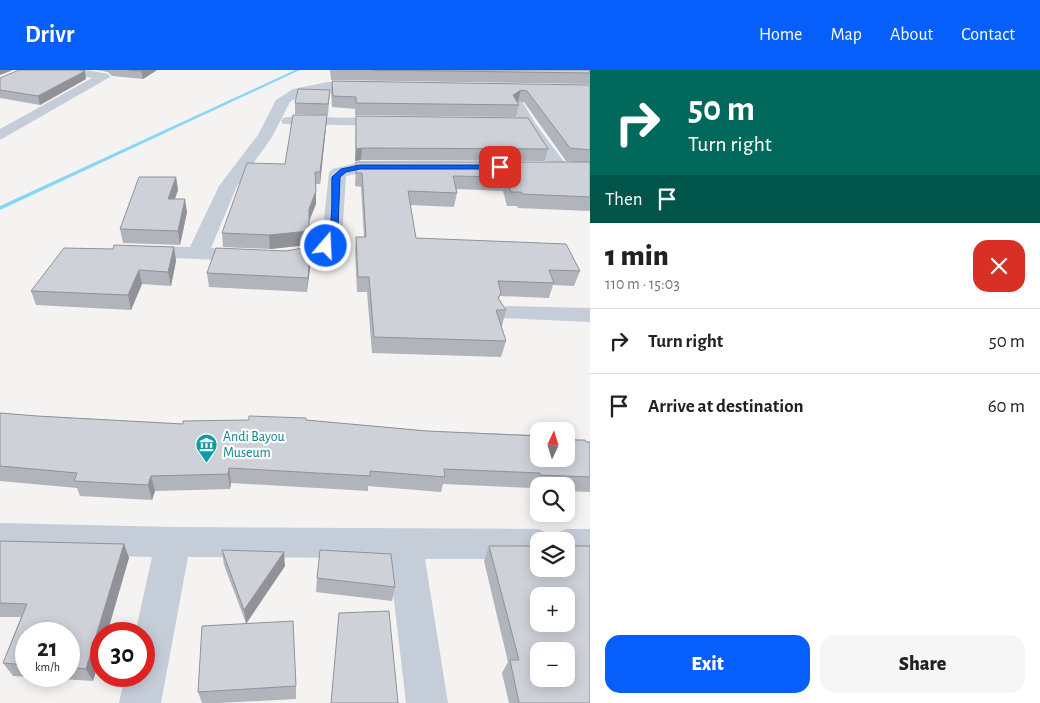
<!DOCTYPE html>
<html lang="en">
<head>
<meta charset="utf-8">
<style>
  :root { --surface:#fff; --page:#f6f6f6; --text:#202124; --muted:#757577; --line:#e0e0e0; --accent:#065efb }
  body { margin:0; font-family:"Alegreya Sans",sans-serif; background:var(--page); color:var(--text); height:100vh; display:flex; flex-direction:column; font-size:19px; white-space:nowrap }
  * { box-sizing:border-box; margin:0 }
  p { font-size:16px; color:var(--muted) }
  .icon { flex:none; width:28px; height:28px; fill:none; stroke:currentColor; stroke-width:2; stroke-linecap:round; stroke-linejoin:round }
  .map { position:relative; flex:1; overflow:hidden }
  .sheet { display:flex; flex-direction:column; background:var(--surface); width:450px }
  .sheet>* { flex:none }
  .top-card { background:#00695c; color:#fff; overflow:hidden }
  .needle { width:32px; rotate:4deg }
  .fabs { position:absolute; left:530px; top:352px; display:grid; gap:10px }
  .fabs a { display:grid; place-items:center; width:45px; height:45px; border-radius:10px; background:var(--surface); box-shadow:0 2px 12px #0003; font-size:25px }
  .speed { position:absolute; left:15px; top:552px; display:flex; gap:10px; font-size:25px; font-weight:700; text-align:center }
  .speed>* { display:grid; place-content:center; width:65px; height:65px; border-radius:50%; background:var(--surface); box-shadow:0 2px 12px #0003; line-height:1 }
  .speed small { font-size:12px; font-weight:400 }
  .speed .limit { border:8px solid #d22; background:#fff; color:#111 }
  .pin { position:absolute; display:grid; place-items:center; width:42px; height:42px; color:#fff; margin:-21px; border-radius:10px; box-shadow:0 2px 8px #0006 }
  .me { position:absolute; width:55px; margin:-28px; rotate:19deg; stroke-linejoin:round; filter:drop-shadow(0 0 4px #0008) }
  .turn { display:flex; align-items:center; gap:18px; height:105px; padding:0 15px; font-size:22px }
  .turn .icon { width:65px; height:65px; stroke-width:2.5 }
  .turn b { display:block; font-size:35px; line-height:42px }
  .then { display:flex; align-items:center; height:48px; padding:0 15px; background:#0003; gap:10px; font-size:19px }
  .round { display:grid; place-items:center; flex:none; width:52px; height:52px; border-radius:15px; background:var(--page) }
  .overview { display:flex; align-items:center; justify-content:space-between; height:85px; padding:0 15px }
  h1 { font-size:30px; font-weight:800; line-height:38px }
  .button { display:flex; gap:10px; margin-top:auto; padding:10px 15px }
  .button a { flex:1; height:58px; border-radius:15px; background:var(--accent); color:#fff; font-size:20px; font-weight:800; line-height:58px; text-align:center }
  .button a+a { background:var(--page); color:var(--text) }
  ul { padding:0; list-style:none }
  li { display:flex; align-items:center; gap:15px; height:65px; padding:0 15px; border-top:1px solid var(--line) }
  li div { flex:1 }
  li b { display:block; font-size:19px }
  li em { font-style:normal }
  header { display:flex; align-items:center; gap:30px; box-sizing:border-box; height:70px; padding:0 25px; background:var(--accent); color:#fff }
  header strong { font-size:24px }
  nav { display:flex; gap:28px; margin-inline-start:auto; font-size:18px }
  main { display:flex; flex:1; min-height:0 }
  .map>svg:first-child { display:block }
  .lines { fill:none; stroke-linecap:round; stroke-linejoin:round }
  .stream { fill:#86d6f7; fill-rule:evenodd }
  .street { fill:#c5cdd8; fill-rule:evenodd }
  .wall { fill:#b1b4ba; fill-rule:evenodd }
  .shaded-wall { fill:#909297 }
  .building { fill:#ced1d8; stroke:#909297; fill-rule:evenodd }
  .route { fill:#065efb; stroke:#043da3 }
  .labels { text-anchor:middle; stroke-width:4.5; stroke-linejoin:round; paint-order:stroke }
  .culture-label { font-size:14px; fill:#0d838f; stroke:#fff; text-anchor:start }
</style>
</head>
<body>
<header>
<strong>Drivr</strong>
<nav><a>Home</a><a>Map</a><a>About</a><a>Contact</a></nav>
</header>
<main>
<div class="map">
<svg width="590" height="633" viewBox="0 0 590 633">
  <rect width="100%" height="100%" fill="#f5f2f2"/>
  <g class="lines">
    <path class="stream" d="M 295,0 L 300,0 L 0,140 L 0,136 Z"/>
    <g class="street">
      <path d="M 62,0 L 87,0 L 108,4 L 110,7 L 0,70 L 0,59 L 92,8 L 64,3 Z"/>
      <path d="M 328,12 L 368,13 L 375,17 L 368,21 L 318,21 L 303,24 L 290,32 L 272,67 L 237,116 L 211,178 C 236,179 305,189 322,167 L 329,103 L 332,99 L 361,92 L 400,93 L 403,97 L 400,101 C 382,105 364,101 346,106 L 342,168 L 333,180 L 321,186 L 286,193 L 131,186 L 127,182 L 131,178 L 138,176 L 190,177 L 219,116 L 258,65 L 276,30 L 293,19 Z"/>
      <path d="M 508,15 L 513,16 L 535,53 L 568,97 L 565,101 L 553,101 L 521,54 L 501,19 Z"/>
      <path d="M 288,47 L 393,48 L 400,52 L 393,56 L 283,54 L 281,51 L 283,48 Z"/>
      <path d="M 508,236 L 590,238 L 590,252 L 500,248 L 496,243 L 500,238 Z"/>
      <path d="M 0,453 L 173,457 L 539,459 L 552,466 L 566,459 L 590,459 L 590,489 L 566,489 L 566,471 L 539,471 L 539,489 L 425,489 L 448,633 L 406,633 L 389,488 L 188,487 L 161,633 L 119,633 L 125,606 L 144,606 L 144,564 L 135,564 L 152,487 L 0,483 Z"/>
    </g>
  </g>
  <g class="wall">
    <path d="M 97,0 L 157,0 L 143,9 L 112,6 L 108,2 Z"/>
    <path d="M 330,0 L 590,0 L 590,14 L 331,10 Z"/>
    <path d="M 0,8 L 86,9 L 40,35 L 0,28 Z"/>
    <path d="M 332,11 L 590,15 L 590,141 L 518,138 L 517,136 L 507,136 L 503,121 L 456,119 L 457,123 L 454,137 L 410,135 L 416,168 L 580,201 L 574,216 L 553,215 L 549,228 L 500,226 L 499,229 L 506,240 L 502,256 L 501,256 L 506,271 L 501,287 L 372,283 L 367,222 L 357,222 L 355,181 L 356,167 L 364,167 L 361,117 L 355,116 L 356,92 L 573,92 L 566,91 L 524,32 L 517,32 L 519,35 L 516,47 L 355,45 L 355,39 L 332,37 L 331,22 Z"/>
    <path d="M 330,20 L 328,45 L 295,44 L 295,33 Z"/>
    <path d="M 356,46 L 548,79 L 545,91 L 361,90 L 355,91 Z"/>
    <path d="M 326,57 L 320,114 L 316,114 L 316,134 L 309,152 L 308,175 L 270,179 L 223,177 L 222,163 L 285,94 Z"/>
    <path d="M 176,107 L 178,120 L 175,129 L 187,142 L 180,175 L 123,173 L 120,159 Z"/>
    <path d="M 174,177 L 176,191 L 171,216 L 142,214 L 131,240 L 36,235 L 31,221 L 113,179 Z"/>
    <path d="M 310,184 L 310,198 L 307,222 L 209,217 L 207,203 Z"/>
    <path d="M 0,343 L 37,346 L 183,354 L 306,350 L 427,361 L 536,365 L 537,362 L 590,372 L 590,422 L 566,421 L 566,416 L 539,416 L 539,421 L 534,420 L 533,418 L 443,414 L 441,422 L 368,416 L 368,421 L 231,413 L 230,419 L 155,421 L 152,430 L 80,426 L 77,418 L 0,411 Z"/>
    <path d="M 0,471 L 124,474 L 129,488 L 101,564 L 101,584 L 93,611 L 13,606 L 3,593 L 21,547 L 0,547 ZM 26,564 L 69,564 L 69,606 L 26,606 Z"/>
    <path d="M 489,476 L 590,633 L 509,633 L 502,603 L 508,592 L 484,491 Z"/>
    <path d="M 222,480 L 285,496 L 246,553 L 296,616 L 296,629 L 218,633 L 202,633 L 198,622 L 246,553 L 224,495 Z"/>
    <path d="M 317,508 L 395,517 L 392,531 L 316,522 Z"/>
  </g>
  <g class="shaded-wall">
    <path d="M 0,0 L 13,0 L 0,5 Z"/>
    <path d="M 143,0 L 157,0 L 143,9 L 141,1 Z"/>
    <path d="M 85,1 L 86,9 L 40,35 L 38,26 Z"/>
    <path d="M 521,20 L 518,31 L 512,35 L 513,25 Z"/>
    <path d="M 327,45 L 326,57 L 320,114 L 320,102 Z"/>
    <path d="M 362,78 L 361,90 L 355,91 L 356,79 Z"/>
    <path d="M 176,107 L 178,120 L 170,142 L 168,129 Z"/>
    <path d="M 316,121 L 316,134 L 308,153 L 309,139 Z"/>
    <path d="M 185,129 L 187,142 L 180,175 L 178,161 Z"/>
    <path d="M 309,161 L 308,175 L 270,179 L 269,165 Z"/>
    <path d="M 174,177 L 176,191 L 171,216 L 168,202 Z"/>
    <path d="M 310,184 L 310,198 L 307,222 L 308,208 Z"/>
    <path d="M 139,200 L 142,214 L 131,240 L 128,225 Z"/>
    <path d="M 229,398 L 231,413 L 230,419 L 228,404 Z"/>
    <path d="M 151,406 L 155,421 L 152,430 L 148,415 Z"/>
    <path d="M 124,474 L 129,488 L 107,564 L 101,564 L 101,584 L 93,611 L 86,599 Z"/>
    <path d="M 284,482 L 285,496 L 246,554 L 244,540 Z"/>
  </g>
  <g class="building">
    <path d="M 19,0 L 79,0 L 85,1 L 38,26 L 0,20 L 0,8 Z"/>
    <path d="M 129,0 L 143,0 L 141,1 Z"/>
    <path d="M 373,0 L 590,0 L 590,3 Z"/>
    <path d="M 332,11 L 590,15 L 590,80 L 570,78 L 527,21 L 521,20 L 513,25 L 519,35 L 356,33 L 356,27 L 333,26 Z"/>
    <path d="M 298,19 L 330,20 L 328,34 L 295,33 Z"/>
    <path d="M 293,45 L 327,45 L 320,102 L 315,102 L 316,121 L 309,139 L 309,161 L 269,165 L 222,163 L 247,93 L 285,94 Z"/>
    <path d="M 356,46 L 528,48 L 548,79 L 362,78 L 356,79 Z"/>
    <path d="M 356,92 L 590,92 L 590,127 L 522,124 L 521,122 L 511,122 L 506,107 L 453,106 L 457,123 L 408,121 L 416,168 L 566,174 L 580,201 L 549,200 L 554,213 L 498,211 L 501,223 L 498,228 L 506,240 L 496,240 L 506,271 L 374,267 L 369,207 L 358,207 L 356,167 L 366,167 L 362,103 L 356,103 Z"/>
    <path d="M 139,107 L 176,107 L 168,129 L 185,129 L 178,161 L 120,159 Z"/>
    <path d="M 114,175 L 174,177 L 168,202 L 139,200 L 128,225 L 31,221 L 64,178 L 113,179 Z"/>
    <path d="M 309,177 L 310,184 L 308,208 L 207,203 L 216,178 L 286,181 Z"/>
    <path d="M 0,343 L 37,346 L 183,354 L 183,351 L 249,350 L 249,346 L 306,348 L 306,350 L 427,361 L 539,366 L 537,362 L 539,362 L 539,389 L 566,389 L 566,363 L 572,363 L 575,370 L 585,370 L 586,372 L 590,372 L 590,407 L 540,405 L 540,403 L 444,399 L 445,407 L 370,401 L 370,406 L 229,398 L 228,404 L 151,406 L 148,415 L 74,411 L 77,403 L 0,396 Z"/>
    <path d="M 0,471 L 124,474 L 86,599 L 69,597 L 69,564 L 26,564 L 26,595 L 3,593 L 27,534 L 0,533 Z"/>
    <path d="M 566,471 L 572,472 L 574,476 L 590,476 L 590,633 L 519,633 L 510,590 L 519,590 L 489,476 L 539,476 L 539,499 L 566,499 ZM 539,526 L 566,526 L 566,554 L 539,554 ZM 539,581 L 566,581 L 566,609 L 539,609 Z"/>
    <path d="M 222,480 L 284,482 L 244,540 Z"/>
    <path d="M 320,480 L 391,484 L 395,517 L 317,508 Z"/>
    <path d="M 389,541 L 398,633 L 331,633 L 339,543 Z"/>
    <path d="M 293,551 L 296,616 L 198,622 L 202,556 Z"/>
  </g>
  <path class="route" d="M 360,95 L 500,95 L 503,97 L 500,99 L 360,99 L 346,102 L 340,107 L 338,158 L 336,168 L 329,178 L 323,178 L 322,176 C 335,158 331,129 332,107 L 341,99 Z"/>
  <defs>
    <symbol id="museum-pin" viewBox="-11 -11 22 30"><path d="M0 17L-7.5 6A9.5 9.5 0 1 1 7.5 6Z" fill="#0f9aa8" stroke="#fff"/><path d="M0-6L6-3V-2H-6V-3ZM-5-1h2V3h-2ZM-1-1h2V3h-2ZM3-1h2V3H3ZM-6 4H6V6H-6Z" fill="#fff"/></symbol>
  </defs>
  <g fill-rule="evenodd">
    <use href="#museum-pin" x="194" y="362" width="25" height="34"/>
  </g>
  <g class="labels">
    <g class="culture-label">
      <text x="223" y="371">Andi Bayou<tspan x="223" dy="16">Museum</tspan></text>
    </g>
  </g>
</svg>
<div class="fabs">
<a><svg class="needle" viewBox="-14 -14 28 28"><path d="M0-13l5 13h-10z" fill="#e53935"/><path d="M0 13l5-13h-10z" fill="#757577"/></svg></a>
<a><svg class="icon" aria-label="search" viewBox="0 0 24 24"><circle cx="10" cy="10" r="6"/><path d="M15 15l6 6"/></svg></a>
<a><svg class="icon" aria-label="layers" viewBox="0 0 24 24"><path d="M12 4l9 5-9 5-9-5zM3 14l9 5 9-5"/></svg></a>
<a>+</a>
<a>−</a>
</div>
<div class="speed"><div>21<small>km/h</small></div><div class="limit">30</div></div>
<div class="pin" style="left:500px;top:97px;background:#d93025"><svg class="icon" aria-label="arrive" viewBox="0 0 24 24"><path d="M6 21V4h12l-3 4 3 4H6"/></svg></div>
<svg class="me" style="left:326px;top:176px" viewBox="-20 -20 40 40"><circle r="17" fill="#065efb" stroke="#fff" stroke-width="3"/><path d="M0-11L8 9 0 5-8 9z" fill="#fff"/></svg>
</div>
<section class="sheet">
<div class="top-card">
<div class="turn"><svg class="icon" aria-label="right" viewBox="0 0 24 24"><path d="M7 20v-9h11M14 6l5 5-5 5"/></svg><div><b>50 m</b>Turn right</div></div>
<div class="then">Then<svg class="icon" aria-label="arrive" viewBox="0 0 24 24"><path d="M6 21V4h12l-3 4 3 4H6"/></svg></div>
</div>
<div class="overview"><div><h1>1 min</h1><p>110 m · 15:03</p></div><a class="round" style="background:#d93025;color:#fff"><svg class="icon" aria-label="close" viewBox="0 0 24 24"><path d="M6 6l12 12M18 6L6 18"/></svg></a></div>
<ul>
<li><svg class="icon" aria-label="right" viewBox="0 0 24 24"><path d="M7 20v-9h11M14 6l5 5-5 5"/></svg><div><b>Turn right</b></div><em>50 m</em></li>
<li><svg class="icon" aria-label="arrive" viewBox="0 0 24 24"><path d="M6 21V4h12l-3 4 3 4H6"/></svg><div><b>Arrive at destination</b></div><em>60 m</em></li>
</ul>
<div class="button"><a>Exit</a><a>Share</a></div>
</section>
</main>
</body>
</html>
